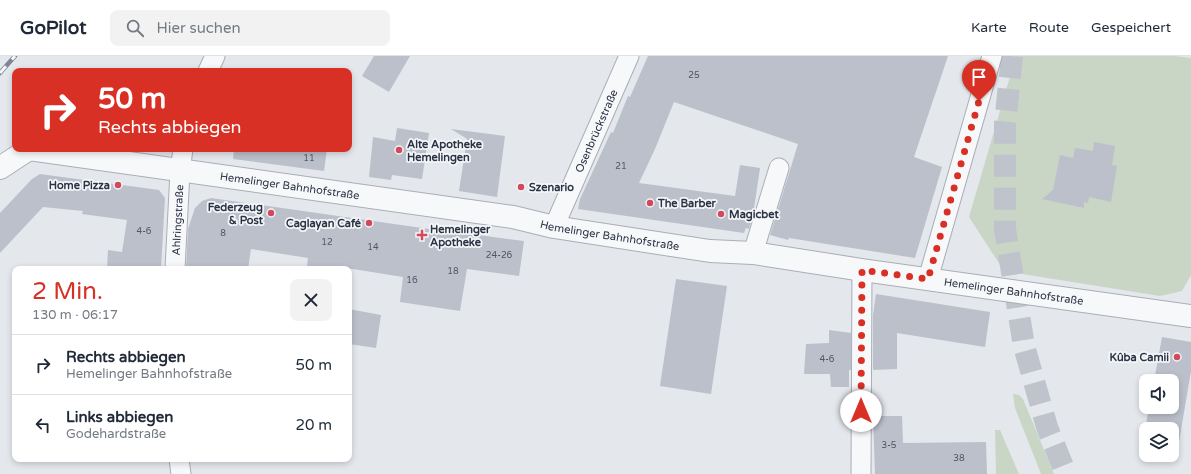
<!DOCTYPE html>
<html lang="de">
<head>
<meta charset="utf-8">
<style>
  :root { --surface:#fff; --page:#f2f2f3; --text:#1f2937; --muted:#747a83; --line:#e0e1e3; --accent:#d93025 }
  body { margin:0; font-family:"Varela Round",sans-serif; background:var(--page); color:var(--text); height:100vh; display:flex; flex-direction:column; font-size:15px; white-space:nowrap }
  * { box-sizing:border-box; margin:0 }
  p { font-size:13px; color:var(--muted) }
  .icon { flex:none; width:22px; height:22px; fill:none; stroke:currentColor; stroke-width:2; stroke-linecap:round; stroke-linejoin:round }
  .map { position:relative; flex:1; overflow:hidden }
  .drawer { position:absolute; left:12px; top:210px; width:340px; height:196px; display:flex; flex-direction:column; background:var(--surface); border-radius:8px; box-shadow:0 2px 6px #0003 }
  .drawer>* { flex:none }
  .guide { position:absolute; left:12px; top:12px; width:340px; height:84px; border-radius:8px; box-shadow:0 2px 6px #0003; background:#d93025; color:#fff; overflow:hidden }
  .controls { position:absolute; left:1139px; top:318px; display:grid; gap:8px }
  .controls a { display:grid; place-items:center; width:40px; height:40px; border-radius:8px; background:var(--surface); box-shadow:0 2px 6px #0003; font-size:20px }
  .pin { position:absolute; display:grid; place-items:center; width:34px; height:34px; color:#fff; margin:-41px -17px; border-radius:50% 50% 50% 0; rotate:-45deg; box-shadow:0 0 4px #0007 }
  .pin .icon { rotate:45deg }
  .me { position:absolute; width:44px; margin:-22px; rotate:0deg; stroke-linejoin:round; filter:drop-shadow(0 0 3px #0008) }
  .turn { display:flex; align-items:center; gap:14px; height:84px; padding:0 20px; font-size:18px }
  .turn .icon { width:52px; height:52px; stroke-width:2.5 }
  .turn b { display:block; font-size:28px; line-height:34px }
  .round { display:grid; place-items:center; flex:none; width:42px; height:42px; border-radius:8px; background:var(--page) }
  .overview { display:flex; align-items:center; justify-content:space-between; height:68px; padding:0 20px }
  h1 { font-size:24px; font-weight:600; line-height:30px; color:var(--accent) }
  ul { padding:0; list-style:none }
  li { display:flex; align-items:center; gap:12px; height:60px; padding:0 20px; border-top:1px solid var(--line) }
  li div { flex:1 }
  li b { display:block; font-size:15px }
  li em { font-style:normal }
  header { display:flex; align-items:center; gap:24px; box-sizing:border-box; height:56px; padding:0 20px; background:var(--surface); border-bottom:1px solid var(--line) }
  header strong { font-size:19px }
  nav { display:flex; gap:22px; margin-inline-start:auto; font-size:14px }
  .search { width:280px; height:36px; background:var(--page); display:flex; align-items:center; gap:10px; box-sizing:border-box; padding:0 14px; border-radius:8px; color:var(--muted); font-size:15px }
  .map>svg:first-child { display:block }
  .green { fill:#c9d6c5 }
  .building { fill:#bbc0ca }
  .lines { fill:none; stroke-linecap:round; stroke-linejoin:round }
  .primary-tunnel { stroke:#bfc3cb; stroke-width:22; stroke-dasharray:22 11; stroke-linecap:butt }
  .minor-casing { stroke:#a9aeb7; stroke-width:21 }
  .tertiary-casing { stroke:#a9aeb7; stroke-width:24 }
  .minor { stroke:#f7f8fa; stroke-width:19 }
  .tertiary { stroke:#f7f8fa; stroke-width:22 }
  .rail-casing { stroke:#7d8696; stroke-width:4.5 }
  .rail { stroke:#f4f6f9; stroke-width:3; stroke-dasharray:9; stroke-linecap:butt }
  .route { stroke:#d93025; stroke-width:7; stroke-dasharray:0 12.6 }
  .poi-dot { fill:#d1495b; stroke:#f4f6f9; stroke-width:1.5 }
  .labels { text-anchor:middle; stroke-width:3.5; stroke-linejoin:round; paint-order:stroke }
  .number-label { font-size:9px; fill:#4f5766 }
  .street-label { font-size:11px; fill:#2b3445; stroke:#f4f6f9 }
  .poi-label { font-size:11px; font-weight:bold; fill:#2b3445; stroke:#f4f6f9; text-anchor:start }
</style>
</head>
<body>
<header>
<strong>GoPilot</strong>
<div class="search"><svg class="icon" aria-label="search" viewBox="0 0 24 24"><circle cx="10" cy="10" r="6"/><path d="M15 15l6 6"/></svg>Hier suchen</div>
<nav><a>Karte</a><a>Route</a><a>Gespeichert</a></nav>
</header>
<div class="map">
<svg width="1191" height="418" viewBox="0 0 1191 418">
  <rect width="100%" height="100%" fill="#e4e7ec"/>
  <g class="green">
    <path d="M 1016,0 L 1175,0 L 1191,2 L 1191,219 L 1182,235 L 1160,240 L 1004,215 L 969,161 Z"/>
    <path d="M 1013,338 L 1019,339 L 1023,343 L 1054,418 L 1041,418 L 1015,352 Z"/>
    <path d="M 995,374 L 1000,374 L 1019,418 L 996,418 Z"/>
  </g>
  <g class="building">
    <path d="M 374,0 L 410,0 L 389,36 L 362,20 Z"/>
    <path d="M 648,0 L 948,0 L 914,101 L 942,111 L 915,202 L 789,182 L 788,184 L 770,179 L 798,88 L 674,46 L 655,93 L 639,127 L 735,140 L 740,109 L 760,112 L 753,159 L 749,173 L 746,172 L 744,177 L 578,153 L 580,143 L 611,76 L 613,77 L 628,40 L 630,41 Z"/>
    <path d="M 397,72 L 429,77 L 422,123 L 392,119 L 391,124 L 369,121 L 373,81 L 395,85 Z"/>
    <path d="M 451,73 L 505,80 L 497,141 L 459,135 L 467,83 L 469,84 Z"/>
    <path d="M 1094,86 L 1115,90 L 1112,109 L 1117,110 L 1111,146 L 1089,141 L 1088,147 L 1084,146 L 1084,152 L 1042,143 L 1053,134 L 1060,99 L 1073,102 L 1075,92 L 1093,95 Z"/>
    <path d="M 234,93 L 327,93 L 324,115 L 233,103 Z"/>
    <path d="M 40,118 L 159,134 L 165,142 L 161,213 L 107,213 L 108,194 L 122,196 L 127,164 L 82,158 L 83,155 L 43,151 L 0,197 L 0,157 L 32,123 Z"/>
    <path d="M 211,142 L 478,180 L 478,179 L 524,185 L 519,220 L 467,213 L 460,255 L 400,246 L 403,221 L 353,213 L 327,213 L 307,210 L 308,202 L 251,193 L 248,213 L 186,213 L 188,173 L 195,152 L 202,145 Z"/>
    <path d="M 676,223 L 727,230 L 711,338 L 660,330 Z"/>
    <path d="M 876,238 L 990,256 L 985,291 L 897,277 L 897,313 L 873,314 L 873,259 Z"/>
    <path d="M 349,253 L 381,259 L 376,292 L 349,288 Z"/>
    <path d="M 829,274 L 851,277 L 851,314 L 849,314 L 849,331 L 831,331 L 830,318 L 804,318 L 806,288 L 829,287 Z"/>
    <path d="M 1162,281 L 1191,286 L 1191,315 L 1179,386 L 1172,385 L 1172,373 L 1146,373 L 1146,380 L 1144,380 L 1149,351 L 1172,351 L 1172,325 L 1154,325 Z"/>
    <path d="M 873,360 L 902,360 L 903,387 L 986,386 L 987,418 L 875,418 Z"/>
  </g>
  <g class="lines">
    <path class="primary-tunnel" d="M 1012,0 L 1005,68 L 1005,173 L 1024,290 L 1047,371 L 1066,418"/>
    <defs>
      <g id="minor">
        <path d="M 208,15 L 215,0"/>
        <path id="s1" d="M 554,171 L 629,0"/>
        <path d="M 753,197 L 779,112"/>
        <path id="s2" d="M 175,213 L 180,115 L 183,93"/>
        <path d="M 928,223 L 992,0"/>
        <path d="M 179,403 L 181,418"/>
        <path d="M 861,418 L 862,214"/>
      </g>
      <g id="tertiary">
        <path id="s3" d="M 0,112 L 29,93 L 513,161 L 554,171 L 710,195 L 753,197 L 862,214 L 1191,260"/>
      </g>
    </defs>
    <use href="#minor" class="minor-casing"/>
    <use href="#tertiary" class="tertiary-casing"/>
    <use href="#minor" class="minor"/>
    <use href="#tertiary" class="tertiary"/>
    <defs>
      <path id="rail" d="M 0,17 L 15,0"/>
    </defs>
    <use href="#rail" class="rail-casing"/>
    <use href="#rail" class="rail"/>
  </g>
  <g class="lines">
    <path class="route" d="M 861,355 L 862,214 L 928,223 L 979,45"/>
  </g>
  <g class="poi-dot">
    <circle cx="399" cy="94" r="4"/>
    <circle cx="118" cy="129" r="4"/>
    <circle cx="521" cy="131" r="4"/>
    <circle cx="650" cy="147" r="4"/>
    <circle cx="271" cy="157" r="4"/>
    <circle cx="721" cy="158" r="4"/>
    <circle cx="369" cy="167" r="4"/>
    <path d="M420 173h4v4h4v4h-4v4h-4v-4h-4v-4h4z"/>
    <circle cx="1177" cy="301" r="4"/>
  </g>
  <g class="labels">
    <g class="number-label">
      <text x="694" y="22">25</text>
      <text x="309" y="105">11</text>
      <text x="621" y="113">21</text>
      <text x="144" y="178">4-6</text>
      <text x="223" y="180">8</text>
      <text x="327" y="189">12</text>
      <text x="373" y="194">14</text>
      <text x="499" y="202">24-26</text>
      <text x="453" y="218">18</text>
      <text x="412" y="227">16</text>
      <text x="827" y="306">4-6</text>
      <text x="889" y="392">3-5</text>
      <text x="959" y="405">38</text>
    </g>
    <g class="street-label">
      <text dy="4" stroke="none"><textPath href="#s1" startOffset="105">Osenbrückstraße</textPath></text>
      <text dy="4" stroke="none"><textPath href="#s3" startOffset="298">Hemelinger Bahnhofstraße</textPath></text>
      <text dy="4" stroke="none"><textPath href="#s2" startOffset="49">Ahlringstraße</textPath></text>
      <text dy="4" stroke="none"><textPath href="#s3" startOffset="622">Hemelinger Bahnhofstraße</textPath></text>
      <text dy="4" stroke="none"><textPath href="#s3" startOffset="1030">Hemelinger Bahnhofstraße</textPath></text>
    </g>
    <g class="poi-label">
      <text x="407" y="92">Alte Apotheke<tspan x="407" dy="13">Hemelingen</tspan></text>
      <text x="110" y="133" text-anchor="end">Home Pizza</text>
      <text x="529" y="135">Szenario</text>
      <text x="658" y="151">The Barber</text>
      <text x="263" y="155" text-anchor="end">Federzeug<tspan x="263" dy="13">&amp; Post</tspan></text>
      <text x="729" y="162">Magicbet</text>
      <text x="361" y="171" text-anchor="end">Caglayan Café</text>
      <text x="430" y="177">Hemelinger<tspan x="430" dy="13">Apotheke</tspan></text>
      <text x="1169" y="305" text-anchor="end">Kûba Camii</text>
    </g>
  </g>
</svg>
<div class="controls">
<a><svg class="icon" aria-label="sound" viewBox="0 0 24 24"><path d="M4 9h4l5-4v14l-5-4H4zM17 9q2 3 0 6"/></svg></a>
<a><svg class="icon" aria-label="layers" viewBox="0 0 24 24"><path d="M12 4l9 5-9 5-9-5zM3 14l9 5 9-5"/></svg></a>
</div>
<div class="pin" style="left:979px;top:45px;background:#d93025"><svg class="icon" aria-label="arrive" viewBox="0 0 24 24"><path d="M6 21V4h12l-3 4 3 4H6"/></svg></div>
<svg class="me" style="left:861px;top:355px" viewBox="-20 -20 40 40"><circle r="19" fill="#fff"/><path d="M0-13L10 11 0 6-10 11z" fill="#d93025"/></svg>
<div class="guide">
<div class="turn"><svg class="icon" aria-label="right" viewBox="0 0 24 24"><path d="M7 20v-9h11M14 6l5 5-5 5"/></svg><div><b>50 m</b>Rechts abbiegen</div></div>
</div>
<section class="drawer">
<div class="overview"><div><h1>2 Min.</h1><p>130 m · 06:17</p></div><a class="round"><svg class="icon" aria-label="close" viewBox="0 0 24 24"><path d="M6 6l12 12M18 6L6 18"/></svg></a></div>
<ul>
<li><svg class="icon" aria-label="right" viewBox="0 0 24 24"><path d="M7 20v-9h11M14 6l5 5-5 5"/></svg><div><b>Rechts abbiegen</b><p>Hemelinger Bahnhofstraße</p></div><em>50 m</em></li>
<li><svg class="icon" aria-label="left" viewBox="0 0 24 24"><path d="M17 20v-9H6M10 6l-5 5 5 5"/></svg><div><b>Links abbiegen</b><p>Godehardstraße</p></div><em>20 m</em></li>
</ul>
</section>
</div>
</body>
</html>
